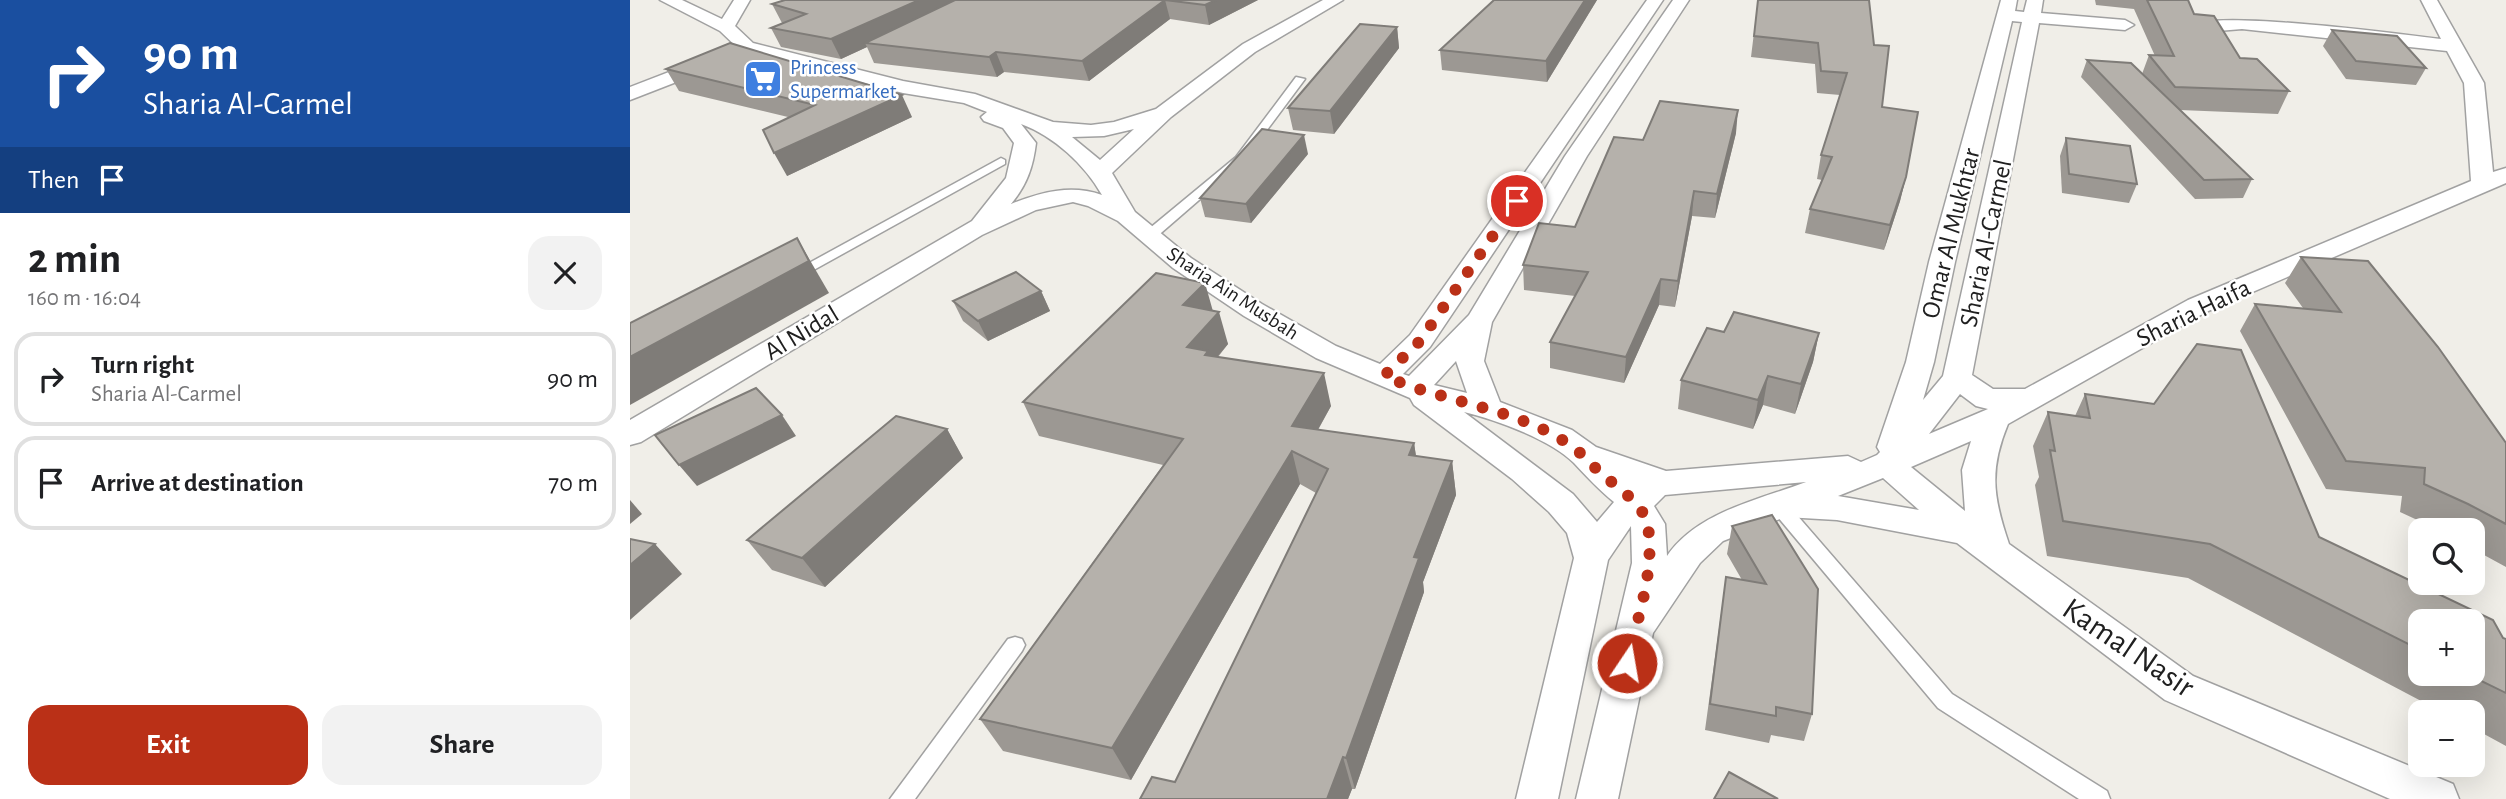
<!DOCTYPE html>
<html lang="en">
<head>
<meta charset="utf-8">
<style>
  :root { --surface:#fff; --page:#f2f2f2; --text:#202124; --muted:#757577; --line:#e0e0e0; --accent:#ba3017 }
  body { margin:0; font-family:"Alegreya Sans",sans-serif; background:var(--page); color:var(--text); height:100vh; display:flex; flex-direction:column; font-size:26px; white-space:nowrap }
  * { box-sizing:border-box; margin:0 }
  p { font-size:23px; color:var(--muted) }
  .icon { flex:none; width:38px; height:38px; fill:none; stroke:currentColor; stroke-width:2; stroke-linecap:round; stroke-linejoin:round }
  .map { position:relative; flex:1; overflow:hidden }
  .panel { display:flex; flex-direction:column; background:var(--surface); width:630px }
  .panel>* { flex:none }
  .banner { background:#1a4fa0; color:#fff; overflow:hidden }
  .controls { position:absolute; left:1778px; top:518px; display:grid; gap:14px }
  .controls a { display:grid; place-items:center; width:77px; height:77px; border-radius:14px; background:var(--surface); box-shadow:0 7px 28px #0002; font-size:35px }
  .pin { position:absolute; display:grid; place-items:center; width:60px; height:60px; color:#fff; margin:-30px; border:4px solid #fff; border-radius:50%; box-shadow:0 2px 7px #0007 }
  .me { position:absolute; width:77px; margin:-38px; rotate:12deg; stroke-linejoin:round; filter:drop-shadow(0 0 5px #0008) }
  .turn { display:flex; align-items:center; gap:24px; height:147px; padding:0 28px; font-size:32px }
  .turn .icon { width:91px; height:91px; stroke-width:2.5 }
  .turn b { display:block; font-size:49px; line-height:60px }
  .then { display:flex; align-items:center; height:66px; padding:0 28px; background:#0003; gap:14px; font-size:26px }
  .round { display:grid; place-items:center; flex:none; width:74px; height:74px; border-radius:21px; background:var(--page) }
  .headline { display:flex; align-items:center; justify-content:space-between; height:119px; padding:0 28px }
  h1 { font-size:42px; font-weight:700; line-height:52px }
  .button { display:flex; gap:14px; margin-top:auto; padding:14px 28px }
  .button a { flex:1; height:80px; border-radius:21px; background:var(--accent); color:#fff; font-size:28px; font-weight:700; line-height:80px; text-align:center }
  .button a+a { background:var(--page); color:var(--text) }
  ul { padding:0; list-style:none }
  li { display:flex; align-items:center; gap:21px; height:94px; margin:0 14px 10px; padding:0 14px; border:4px solid var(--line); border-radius:21px }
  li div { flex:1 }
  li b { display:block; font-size:26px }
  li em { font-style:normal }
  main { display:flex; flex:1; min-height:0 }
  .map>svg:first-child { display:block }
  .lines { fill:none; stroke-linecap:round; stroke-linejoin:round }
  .lane-casing { stroke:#a1a1a1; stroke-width:3 }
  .street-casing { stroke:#a1a1a1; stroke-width:3 }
  .lane { fill:#fff; fill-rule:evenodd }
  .street { fill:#fff; fill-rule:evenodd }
  .wall { fill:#9c9893; fill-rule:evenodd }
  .shaded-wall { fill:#7f7c78 }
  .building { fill:#b5b1ab; stroke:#7f7c78; stroke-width:2 }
  .route { stroke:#ba3017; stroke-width:12; stroke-dasharray:0 21.6 }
  .labels { text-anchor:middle; stroke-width:5; stroke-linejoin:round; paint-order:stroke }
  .far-shop-label { font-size:21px; fill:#366cbe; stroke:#fff; text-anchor:start }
  .far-street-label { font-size:21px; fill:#202020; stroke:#fff }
  .street-label { font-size:26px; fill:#202020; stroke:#fff }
  .near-street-label { font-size:32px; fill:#202020; stroke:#fff }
</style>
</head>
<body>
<main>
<section class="panel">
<div class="banner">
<div class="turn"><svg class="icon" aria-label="right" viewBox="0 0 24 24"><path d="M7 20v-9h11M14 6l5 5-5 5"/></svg><div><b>90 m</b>Sharia Al-Carmel</div></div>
<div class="then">Then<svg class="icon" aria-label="arrive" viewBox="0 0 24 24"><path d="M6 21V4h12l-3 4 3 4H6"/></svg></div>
</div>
<div class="headline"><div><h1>2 min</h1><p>160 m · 16:04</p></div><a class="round"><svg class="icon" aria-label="close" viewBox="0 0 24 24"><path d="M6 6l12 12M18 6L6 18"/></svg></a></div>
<ul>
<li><svg class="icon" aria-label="right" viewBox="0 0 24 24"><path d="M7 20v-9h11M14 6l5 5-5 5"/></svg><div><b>Turn right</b><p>Sharia Al-Carmel</p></div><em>90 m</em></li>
<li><svg class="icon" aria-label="arrive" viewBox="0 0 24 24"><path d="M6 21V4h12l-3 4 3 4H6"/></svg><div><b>Arrive at destination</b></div><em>70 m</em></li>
</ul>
<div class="button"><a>Exit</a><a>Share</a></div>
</section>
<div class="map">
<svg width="1876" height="799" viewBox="0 0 1876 799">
  <rect width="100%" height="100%" fill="#f0eee8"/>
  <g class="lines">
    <defs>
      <g id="lane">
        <path d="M 666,77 L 675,79 L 614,161 L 524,239 L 514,239 L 514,233 L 606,157 Z"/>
        <path d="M 371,158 L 375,160 L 375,164 L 171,277 L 166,278 L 159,274 Z"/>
        <path d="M 1147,497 L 1153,499 L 1322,694 L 1477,791 L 1480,799 L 1449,799 L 1308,708 L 1141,509 L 1138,504 L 1141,499 Z"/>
        <path d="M 385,637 L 392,639 L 395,645 L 392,651 L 285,799 L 260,799 L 378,639 Z"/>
      </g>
      <g id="street">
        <path d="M 30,0 L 52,0 L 92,19 L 104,0 L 120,0 L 105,26 L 123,43 L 273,81 L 345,94 L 423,122 L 461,125 L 484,122 L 526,109 L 613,44 L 693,0 L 713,0 L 625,52 L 541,117 L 482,173 L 505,212 L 561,258 L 632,304 L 706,346 L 750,364 L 780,335 L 1017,0 L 1033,0 L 800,347 L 773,374 L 779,376 L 839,315 L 935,156 L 1043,0 L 1059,0 L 957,156 L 862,322 L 854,361 L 870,402 L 942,430 L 966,447 L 1036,471 L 1218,456 L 1231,462 L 1247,455 L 1250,452 L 1247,447 L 1276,362 L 1299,262 L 1371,0 L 1387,0 L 1385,11 L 1394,12 L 1397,0 L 1413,0 L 1411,13 L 1495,20 L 1504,25 L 1495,30 L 1409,23 L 1342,375 L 1363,389 L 1395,389 L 1558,300 L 1841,181 L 1834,83 L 1817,51 L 1612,29 L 1564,33 L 1555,28 C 1573,7 1774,35 1811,39 L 1791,0 L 1807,0 L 1854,83 L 1863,172 L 1876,168 L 1876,183 L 1576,312 L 1378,424 C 1359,470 1363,497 1379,544 L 1563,676 L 1823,784 L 1829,799 L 1760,799 L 1535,700 L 1327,543 L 1207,520 L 1155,517 L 1093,541 L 1070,563 L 1023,633 L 988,799 L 946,799 L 1002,563 L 1001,526 L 978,560 L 928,799 L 886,799 L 944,558 L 937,533 L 919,512 L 882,479 L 784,405 L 780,398 L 686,358 L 614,316 L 543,268 L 488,221 L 458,206 L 443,202 L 406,210 L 352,235 L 11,442 L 0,445 L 0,420 L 342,221 L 376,178 L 384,143 L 373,128 L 354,121 L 351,117 L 357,112 L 334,103 L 273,93 L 111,51 L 90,31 ZM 1382,21 L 1392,22 L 1313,376 L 1293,400 L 1304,362 L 1325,262 ZM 391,124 C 424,136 455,165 472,195 C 441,184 411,192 381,204 C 397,185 403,167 406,143 ZM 504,129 L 470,160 L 442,137 L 474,136 ZM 826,361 L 837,393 L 804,385 ZM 1330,394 L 1346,406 L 1358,409 L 1299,434 ZM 834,412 C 867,420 921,440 944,463 C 957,477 969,490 984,502 L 967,522 L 943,494 ZM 1341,441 L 1332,470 L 1335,511 L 1281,467 ZM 1253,478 L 1289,510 L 1208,496 ZM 1176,482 C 1128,500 1067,512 1037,556 L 1035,524 L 1024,506 L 1035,495 Z"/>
        <path d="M 78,57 L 85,59 L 87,63 L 85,67 L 0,100 L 0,87 Z"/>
      </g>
    </defs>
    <use href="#lane" class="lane-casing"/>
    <use href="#street" class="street-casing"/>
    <use href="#lane" class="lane"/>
    <use href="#street" class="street"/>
  </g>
  <g class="wall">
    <path d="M 155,0 L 628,0 L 579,25 L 540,19 L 459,81 L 374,72 L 367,77 L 244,63 L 237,47 L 211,59 L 151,47 L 141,28 L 152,23 L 142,4 Z"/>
    <path d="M 864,0 L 967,0 L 917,82 L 812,70 L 810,50 Z"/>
    <path d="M 1128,0 L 1244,45 L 1252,107 L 1276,177 L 1270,201 L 1254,250 L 1175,233 L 1180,209 L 1192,180 L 1187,179 L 1191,155 L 1210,95 L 1187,93 L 1185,64 L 1121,57 Z"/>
    <path d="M 1465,0 L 1558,0 L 1564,14 L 1610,58 L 1659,91 L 1648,114 L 1550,110 L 1622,179 L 1613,198 L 1565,199 L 1451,77 L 1457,60 L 1512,74 L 1519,55 L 1525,56 L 1504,9 L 1466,5 Z"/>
    <path d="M 767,27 L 769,48 L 704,134 L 663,130 L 658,108 Z"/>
    <path d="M 1702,30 L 1796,68 L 1786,85 L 1716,79 L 1693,46 Z"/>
    <path d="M 36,69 L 282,117 L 157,176 L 158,117 L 49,91 Z"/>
    <path d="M 1106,133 L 1085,218 L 1062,216 L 1045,307 L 1029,305 L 994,383 L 920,368 L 920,342 L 945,296 L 894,290 L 893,265 L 945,227 L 1013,140 Z"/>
    <path d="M 1436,138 L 1507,184 L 1499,203 L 1432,193 L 1430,156 Z"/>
    <path d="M 678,154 L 621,223 L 575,217 L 570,198 Z"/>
    <path d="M 1671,257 L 1876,443 L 1876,567 L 1843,549 L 1843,530 L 1809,530 L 1770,512 L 1772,496 L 1696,489 L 1610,331 L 1625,304 L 1673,308 L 1655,283 Z"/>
    <path d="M 411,291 L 420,311 L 358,341 L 333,321 L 323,301 Z"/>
    <path d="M 583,311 L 598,344 L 588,357 L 701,406 L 688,430 L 784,443 L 786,456 L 822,461 L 826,495 L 793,582 L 794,592 L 725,789 L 722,789 L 718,799 L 510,799 L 545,782 L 686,493 L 670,484 L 501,780 L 373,751 L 350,719 L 533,465 L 409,436 L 393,402 Z"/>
    <path d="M 1094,332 L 1189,333 L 1183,362 L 1165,414 L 1133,405 L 1123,429 L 1048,409 L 1051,380 Z"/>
    <path d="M 1455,394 L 1689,537 L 1873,638 L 1876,639 L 1876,746 L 1843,728 L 1843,712 L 1812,712 L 1558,578 L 1417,556 L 1405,485 L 1409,477 L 1403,446 L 1418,412 L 1445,416 ZM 1790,621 L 1843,674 L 1790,674 Z"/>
    <path d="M 317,429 L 333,458 L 195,587 L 142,570 L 117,540 Z"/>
    <path d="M 1142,515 L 1182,714 L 1174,741 L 1141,735 L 1139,743 L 1075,730 L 1096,577 L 1112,580 L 1097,554 L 1102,526 Z"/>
  </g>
  <g class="shaded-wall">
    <path d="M 289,0 L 338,0 L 235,43 L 237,47 L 211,59 L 201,39 Z"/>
    <path d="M 535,0 L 540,19 L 459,81 L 452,61 Z"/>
    <path d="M 586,0 L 628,0 L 579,25 L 575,5 Z"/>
    <path d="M 955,0 L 967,0 L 917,82 L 916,61 Z"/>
    <path d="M 767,27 L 769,48 L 704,134 L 700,111 Z"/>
    <path d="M 366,52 L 374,72 L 367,77 L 359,57 Z"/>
    <path d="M 272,95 L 282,117 L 157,176 L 144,153 Z"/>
    <path d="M 1108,110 L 1106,133 L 1085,218 L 1087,194 Z"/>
    <path d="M 674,135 L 678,154 L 621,223 L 616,204 Z"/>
    <path d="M 1276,177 L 1270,201 L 1254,250 L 1260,225 Z"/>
    <path d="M 1064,191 L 1062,216 L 1045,307 L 1048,281 Z"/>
    <path d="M 167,238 L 199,293 L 0,405 L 0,357 Z"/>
    <path d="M 1031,279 L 1029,305 L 994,383 L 996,357 Z"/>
    <path d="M 575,283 L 584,315 L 553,305 Z"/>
    <path d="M 411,291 L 420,311 L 358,341 L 348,321 Z"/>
    <path d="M 589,312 L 598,344 L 582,363 L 557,347 Z"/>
    <path d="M 1189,333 L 1183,362 L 1165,414 L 1171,384 Z"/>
    <path d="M 694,373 L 701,406 L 673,456 L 662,426 Z"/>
    <path d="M 1138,376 L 1133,405 L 1123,429 L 1128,400 Z"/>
    <path d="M 152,415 L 166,436 L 67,486 L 49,465 Z"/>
    <path d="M 317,429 L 333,458 L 195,587 L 172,558 Z"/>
    <path d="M 784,443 L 789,477 L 779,455 Z"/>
    <path d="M 662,451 L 670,484 L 501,780 L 482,748 Z"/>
    <path d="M 822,461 L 826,495 L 793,582 L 794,592 L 725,789 L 716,758 L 784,557 Z"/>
    <path d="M 0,500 L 12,514 L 0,524 Z"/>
    <path d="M 25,544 L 52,574 L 0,620 L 0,565 Z"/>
    <path d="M 713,757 L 722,789 L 718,799 L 697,799 Z"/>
  </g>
  <g class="building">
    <path d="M 155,0 L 289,0 L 201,39 L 141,28 L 176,14 L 142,4 Z"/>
    <path d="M 325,0 L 586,0 L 575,5 L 535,0 L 452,61 L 366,52 L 359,57 L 235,43 Z"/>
    <path d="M 864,0 L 955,0 L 916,61 L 810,50 Z"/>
    <path d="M 1128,0 L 1239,0 L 1244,45 L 1259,46 L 1252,107 L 1288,112 L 1276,177 L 1260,225 L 1180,209 L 1202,157 L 1191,155 L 1217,73 L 1191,71 L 1188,43 L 1124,36 Z"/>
    <path d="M 1517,0 L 1558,0 L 1564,14 L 1584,16 L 1610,58 L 1627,59 L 1659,91 L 1545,87 L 1519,55 L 1544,56 Z"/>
    <path d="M 730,24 L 767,27 L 700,111 L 658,108 Z"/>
    <path d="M 1702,30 L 1767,36 L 1796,68 L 1726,61 Z"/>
    <path d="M 100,43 L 272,95 L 144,153 L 133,130 L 185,105 L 36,69 Z"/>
    <path d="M 1457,60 L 1501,63 L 1622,179 L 1574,180 Z"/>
    <path d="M 1030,101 L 1108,110 L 1087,194 L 1064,191 L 1048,281 L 1031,279 L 996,357 L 920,342 L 958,272 L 893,265 L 909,223 L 945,227 L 984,137 L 1013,140 Z"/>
    <path d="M 632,129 L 674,135 L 616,204 L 570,198 Z"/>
    <path d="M 1436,138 L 1500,146 L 1507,184 L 1439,174 Z"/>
    <path d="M 167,238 L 179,261 L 0,357 L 0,323 Z"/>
    <path d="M 1671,257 L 1738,261 L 1808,347 L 1876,443 L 1876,524 L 1838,504 L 1794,484 L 1795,468 L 1716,461 L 1625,304 L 1711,312 Z"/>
    <path d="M 386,272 L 411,291 L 348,321 L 323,301 Z"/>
    <path d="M 526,273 L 575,283 L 553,305 L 589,312 L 557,347 L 578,351 L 575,355 L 694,373 L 662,426 L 784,443 L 779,455 L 822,461 L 784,557 L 789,558 L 716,758 L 713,757 L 697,799 L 510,799 L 522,777 L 545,782 L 698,469 L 662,451 L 482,748 L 350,719 L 553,439 L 393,402 Z"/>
    <path d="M 1104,312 L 1189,333 L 1171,384 L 1138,376 L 1128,400 L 1051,380 L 1077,328 L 1094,332 Z"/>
    <path d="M 1567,344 L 1611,350 L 1689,537 L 1863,620 L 1873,638 L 1876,639 L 1876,693 L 1837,674 L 1843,674 L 1843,621 L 1790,621 L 1790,650 L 1580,544 L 1433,521 L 1420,450 L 1425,451 L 1418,412 L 1460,418 L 1455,394 L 1524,404 Z"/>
    <path d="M 126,388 L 152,415 L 49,465 L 25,435 Z"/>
    <path d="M 266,416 L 317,429 L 172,558 L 117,540 Z"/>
    <path d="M 1142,515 L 1188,589 L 1182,714 L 1146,707 L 1146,716 L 1080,704 L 1096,577 L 1136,584 L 1102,526 Z"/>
    <path d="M 0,539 L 25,544 L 0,565 Z"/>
    <path d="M 1099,772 L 1148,799 L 1084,799 Z"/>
  </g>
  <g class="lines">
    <path class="route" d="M 887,201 L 790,341 L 754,376 C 811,401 882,408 934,441 C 954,453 961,466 978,479 C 993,492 1015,506 1018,527 C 1025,572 1007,619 997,663"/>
  </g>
  <defs>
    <symbol id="supermarket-square" viewBox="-11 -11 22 22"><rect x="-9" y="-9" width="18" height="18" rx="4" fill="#3f7fe0" stroke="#fff"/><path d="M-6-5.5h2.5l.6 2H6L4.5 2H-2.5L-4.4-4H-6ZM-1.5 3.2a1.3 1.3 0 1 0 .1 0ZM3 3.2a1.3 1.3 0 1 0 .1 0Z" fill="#fff"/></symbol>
  </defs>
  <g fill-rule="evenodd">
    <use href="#supermarket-square" x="111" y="57" width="44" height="44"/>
  </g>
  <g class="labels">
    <g class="far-shop-label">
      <text x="160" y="74">Princess<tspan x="160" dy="24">Supermarket</tspan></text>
    </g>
    <g class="far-street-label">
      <text transform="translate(603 293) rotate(33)" y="7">Sharia Ain Musbah</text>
    </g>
    <g class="street-label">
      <text transform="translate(1320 233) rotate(-76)" y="9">Omar Al Mukhtar</text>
      <text transform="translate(1355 243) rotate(-78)" y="9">Sharia Al-Carmel</text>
      <text transform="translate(1563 312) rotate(-26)" y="9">Sharia Haifa</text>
      <text transform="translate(171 332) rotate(-31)" y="9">Al Nidal</text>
    </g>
    <g class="near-street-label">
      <text transform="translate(1499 647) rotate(34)" y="11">Kamal Nasir</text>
    </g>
  </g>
</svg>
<div class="controls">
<a><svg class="icon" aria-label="search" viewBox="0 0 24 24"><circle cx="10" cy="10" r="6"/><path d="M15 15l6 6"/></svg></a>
<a>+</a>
<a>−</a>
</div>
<div class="pin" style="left:887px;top:201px;background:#d93025"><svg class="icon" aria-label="arrive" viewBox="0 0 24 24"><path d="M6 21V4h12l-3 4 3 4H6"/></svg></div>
<svg class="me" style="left:997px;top:663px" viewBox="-20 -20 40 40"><circle r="17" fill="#ba3017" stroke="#fff" stroke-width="3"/><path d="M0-11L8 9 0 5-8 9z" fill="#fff"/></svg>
</div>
</main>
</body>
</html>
